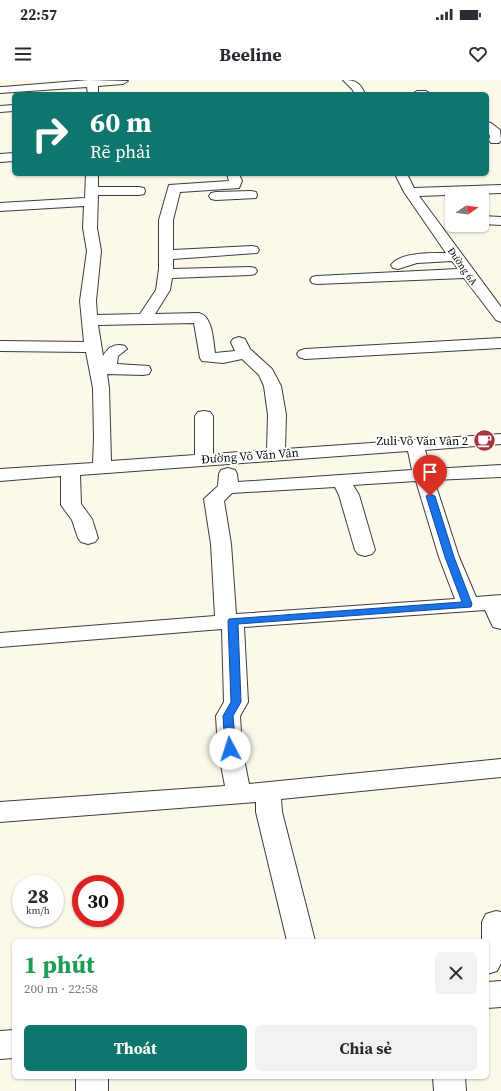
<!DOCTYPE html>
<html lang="vi">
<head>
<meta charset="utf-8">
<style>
  :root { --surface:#fff; --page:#f2f2f3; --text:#2b2b33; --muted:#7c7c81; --accent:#0f766e }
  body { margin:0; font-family:"Source Serif 4",serif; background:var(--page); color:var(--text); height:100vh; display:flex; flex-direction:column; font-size:15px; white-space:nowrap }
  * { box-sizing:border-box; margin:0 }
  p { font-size:13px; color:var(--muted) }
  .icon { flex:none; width:22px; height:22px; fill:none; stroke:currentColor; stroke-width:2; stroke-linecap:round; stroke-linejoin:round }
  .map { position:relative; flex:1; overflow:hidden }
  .details { position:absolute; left:12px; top:859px; width:477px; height:140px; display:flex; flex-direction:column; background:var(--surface); border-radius:6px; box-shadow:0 1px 3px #0004 }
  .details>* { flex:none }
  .hud { position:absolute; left:12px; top:12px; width:477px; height:84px; border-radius:6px; box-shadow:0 1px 3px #0004; background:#0f766e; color:#fff; overflow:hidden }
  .needle { width:26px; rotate:77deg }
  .buttons { position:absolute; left:445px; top:108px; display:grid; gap:8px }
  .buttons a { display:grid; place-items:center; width:44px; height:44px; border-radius:6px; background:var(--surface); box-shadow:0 1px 3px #0004; font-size:20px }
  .speed { position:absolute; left:12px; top:795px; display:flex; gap:8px; font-size:20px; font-weight:700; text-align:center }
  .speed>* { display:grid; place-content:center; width:52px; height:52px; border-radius:50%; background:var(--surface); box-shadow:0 1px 3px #0004; line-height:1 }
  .speed small { font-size:10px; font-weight:400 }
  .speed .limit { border:6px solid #d22; background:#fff; color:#111 }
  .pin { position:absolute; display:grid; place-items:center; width:34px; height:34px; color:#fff; margin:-41px -17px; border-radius:50% 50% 50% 0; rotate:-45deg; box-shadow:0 0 4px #0007 }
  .pin .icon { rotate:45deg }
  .me { position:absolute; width:44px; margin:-22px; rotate:355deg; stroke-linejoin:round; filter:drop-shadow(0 0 3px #0008) }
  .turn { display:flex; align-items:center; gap:14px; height:84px; padding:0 12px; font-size:18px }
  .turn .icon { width:52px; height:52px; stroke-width:2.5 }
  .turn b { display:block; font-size:28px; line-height:34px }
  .round { display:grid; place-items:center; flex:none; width:42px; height:42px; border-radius:6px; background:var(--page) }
  .summary { display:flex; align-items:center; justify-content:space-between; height:68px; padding:0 12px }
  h1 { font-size:24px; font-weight:700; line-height:30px; color:#1e9e55 }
  .button { display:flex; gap:8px; margin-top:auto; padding:8px 12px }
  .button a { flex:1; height:46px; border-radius:6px; background:var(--accent); color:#fff; font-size:16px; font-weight:700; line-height:46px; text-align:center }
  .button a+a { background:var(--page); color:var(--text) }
  .status { display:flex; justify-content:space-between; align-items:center; height:28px; padding:0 20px; background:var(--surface); direction:ltr }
  .status svg { height:11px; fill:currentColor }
  header { display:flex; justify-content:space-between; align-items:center; height:52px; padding:0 12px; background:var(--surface); font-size:18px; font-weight:700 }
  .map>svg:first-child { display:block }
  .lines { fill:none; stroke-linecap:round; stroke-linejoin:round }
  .minor-casing { stroke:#3d3d3d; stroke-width:2 }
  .minor { fill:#fff; fill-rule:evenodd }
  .route { fill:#1a73e8; stroke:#114b97 }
  .labels { text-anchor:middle; stroke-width:4; stroke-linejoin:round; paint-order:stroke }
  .far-street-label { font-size:10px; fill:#0a0a0a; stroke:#fff }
  .poi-label { font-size:12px; fill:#0a0a0a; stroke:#fff; text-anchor:end }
  .street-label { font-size:12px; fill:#0a0a0a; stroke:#fff }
</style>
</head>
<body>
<div class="status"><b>22:57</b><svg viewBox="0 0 49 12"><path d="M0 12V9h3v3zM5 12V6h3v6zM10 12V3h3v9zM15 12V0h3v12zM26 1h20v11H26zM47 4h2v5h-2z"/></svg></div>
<header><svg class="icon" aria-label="menu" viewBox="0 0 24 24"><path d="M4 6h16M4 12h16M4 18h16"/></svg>Beeline<svg class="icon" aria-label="heart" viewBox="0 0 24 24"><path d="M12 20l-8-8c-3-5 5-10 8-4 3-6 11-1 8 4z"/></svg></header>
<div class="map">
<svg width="501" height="1011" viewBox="0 0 501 1011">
  <rect width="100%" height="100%" fill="#fcf8ea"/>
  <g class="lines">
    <defs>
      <g id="minor">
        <path d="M 89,0 L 128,1 L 123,4 L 98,6 L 98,14 L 88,14 L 87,7 L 0,13 L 0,7 L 3,7 Z"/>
        <path d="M 343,0 C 355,0 360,2 365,14 L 355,14 L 352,9 Z"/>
        <path d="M 417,11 L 426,11 L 431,14 L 412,14 Z"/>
        <path d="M 14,25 L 14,31 L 0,32 L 0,26 Z"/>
        <path d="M 487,42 L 491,43 L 500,50 L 501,60 L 499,63 L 491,63 L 489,60 L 490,56 L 487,50 Z"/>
        <path d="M 14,73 L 14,81 L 0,82 L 0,74 Z"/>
        <path d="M 86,94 L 98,94 L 98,107 L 139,107 L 144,108 L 145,111 L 144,114 L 139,115 L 98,115 L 97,148 L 101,171 L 96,221 L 97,235 L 140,234 L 156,210 L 159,189 L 159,140 L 169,105 L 229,101 L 227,94 L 239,94 L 242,101 L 239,108 L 180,112 L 173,140 L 173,170 L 252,166 L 257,167 L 259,170 L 257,173 L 173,179 L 173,189 L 250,187 L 255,188 L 257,191 L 255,194 L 250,195 L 172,198 L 170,210 L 155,234 L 199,233 C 213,237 213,260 215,273 L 235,271 L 231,262 L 233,259 L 239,257 L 245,259 L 250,269 L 272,289 L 281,306 L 286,335 L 285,369 L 501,354 L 501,364 L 425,370 L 431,389 L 501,385 L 501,397 L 434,400 L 459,477 L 476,517 L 501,515 L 501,549 L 493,547 L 485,530 L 244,547 L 248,622 L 240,636 L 242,669 L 249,704 L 501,679 L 501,697 L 281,719 L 282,732 L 315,861 L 287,861 L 256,732 L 256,722 L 0,742 L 0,722 L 225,706 L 218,669 L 216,636 L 224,622 L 222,549 L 0,567 L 0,553 L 215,536 L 211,464 L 204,419 L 218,406 L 219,394 L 221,390 L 228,388 L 235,390 L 237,394 L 238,402 L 412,390 L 408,371 L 80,395 L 81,424 L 92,439 L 98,458 L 95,462 L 88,464 L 81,462 L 78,458 L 72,440 L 61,425 L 61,396 L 0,401 L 0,389 L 93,383 L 94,358 L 93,308 L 86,272 L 0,271 L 0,261 L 84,262 L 80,221 L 87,171 L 83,148 L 84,126 L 0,131 L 0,123 L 85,118 ZM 194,243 L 200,278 L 202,281 L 223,283 L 242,279 L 259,295 L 264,306 L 268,335 L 267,370 L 213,374 L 213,336 L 210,332 L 204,331 L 198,332 L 195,336 L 195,375 L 111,381 L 109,308 L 107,294 L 143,295 L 149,294 L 151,290 L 149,286 L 117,284 L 118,276 L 127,269 L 125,266 C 115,263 108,267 103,276 L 98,245 ZM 416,401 L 439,477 L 455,519 L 236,534 L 231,464 L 224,421 L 232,413 L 335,407 L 339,415 L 355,470 L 358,474 L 365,476 L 372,474 L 375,470 L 359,415 L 353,405 Z"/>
        <path d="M 395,94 L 407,94 L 414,108 L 501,105 L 501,113 L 419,116 L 501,227 L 501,242 L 496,240 L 464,198 L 317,204 L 312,203 L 310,200 L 312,197 L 317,196 L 458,189 L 452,181 L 417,183 L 398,189 L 393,188 L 391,185 C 400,172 432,173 446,173 L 404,112 Z"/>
        <path d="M 251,111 L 256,112 L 257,115 L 256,118 L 216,120 L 211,119 L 209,116 L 211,113 L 216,112 Z"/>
        <path d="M 482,136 L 501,137 L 501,145 L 482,144 Z"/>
        <path d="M 501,258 L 501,268 L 305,279 L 299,277 L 297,274 L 299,271 L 305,269 Z"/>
        <path d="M 496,831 L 501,832 L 501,883 L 497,891 L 487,894 L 487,861 L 482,861 L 482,842 L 486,834 Z"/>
        <path d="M 501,901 L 501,927 L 487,928 L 487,902 Z"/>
        <path d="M 14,950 L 14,978 L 0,979 L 0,951 Z"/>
        <rect x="76" y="997" width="32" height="14"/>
        <path d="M 433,997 L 465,997 L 466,1011 L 434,1011 Z"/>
      </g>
    </defs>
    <use href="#minor" class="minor-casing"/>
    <use href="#minor" class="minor"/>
  </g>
  <path class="route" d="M 430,414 L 435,416 L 454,477 L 472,524 L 471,527 L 238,544 L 241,622 L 233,636 L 236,669 L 234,671 L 227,671 L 225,669 L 223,636 L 231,622 L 228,541 L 229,539 L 462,522 L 445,477 L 426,416 Z"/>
  <defs>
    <symbol id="cafe-disc" viewBox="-11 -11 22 22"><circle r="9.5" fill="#a7353d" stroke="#fff"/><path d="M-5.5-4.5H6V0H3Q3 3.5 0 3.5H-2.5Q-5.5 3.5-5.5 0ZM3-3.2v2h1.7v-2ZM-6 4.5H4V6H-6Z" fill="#fff"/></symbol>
  </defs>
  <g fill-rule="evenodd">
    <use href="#cafe-disc" x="472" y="348" width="25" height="25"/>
  </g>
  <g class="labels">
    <g class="far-street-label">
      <text transform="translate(463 186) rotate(55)" y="4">Đường 6A</text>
    </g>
    <g class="poi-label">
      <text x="468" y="365">Zuli Võ Văn Vân 2</text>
    </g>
    <g class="street-label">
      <text transform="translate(250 376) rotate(-4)" y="4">Đường Võ Văn Vân</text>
    </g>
  </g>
</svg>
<div class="buttons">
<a><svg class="needle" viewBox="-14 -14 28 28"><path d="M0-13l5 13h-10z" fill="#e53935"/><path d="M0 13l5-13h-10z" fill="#7c7c81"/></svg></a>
</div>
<div class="speed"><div>28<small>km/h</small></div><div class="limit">30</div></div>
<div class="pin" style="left:430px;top:416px;background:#d93025"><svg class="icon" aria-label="arrive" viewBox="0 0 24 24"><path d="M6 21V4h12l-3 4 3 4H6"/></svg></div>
<svg class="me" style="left:230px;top:669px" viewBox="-20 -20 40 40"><circle r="19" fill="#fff"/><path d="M0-13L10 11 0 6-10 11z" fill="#1a73e8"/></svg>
<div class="hud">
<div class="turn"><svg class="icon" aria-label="right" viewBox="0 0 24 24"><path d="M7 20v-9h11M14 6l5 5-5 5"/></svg><div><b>60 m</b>Rẽ phải</div></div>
</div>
<section class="details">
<div class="summary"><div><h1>1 phút</h1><p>200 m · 22:58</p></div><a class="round"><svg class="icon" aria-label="close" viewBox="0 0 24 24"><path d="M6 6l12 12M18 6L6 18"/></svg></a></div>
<div class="button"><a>Thoát</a><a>Chia sẻ</a></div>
</section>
</div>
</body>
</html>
